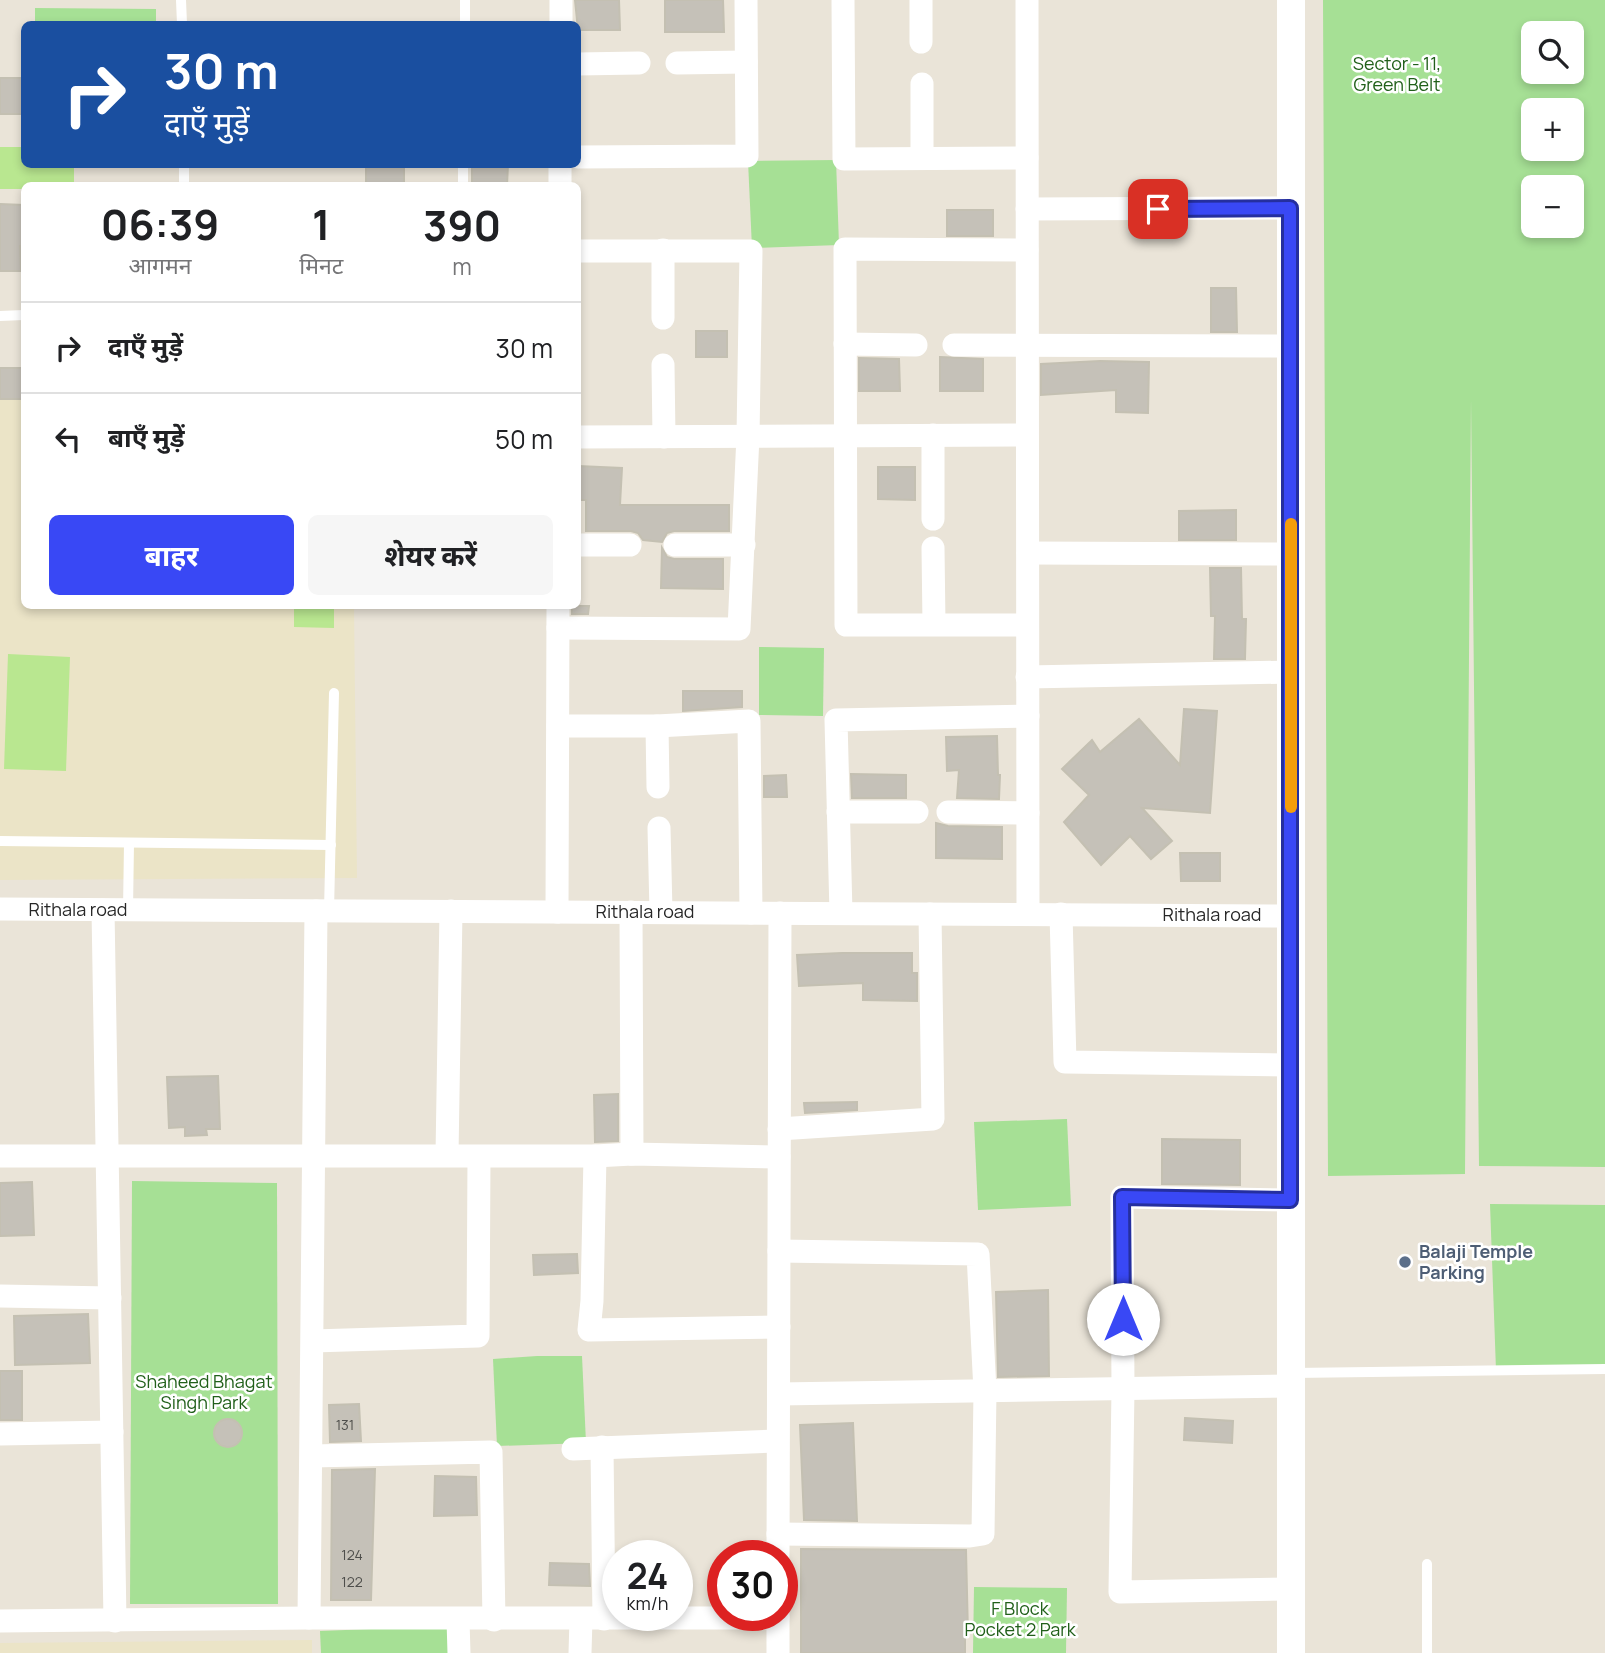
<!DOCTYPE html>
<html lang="hi">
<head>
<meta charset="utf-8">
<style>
  :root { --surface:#fff; --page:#f6f6f6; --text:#202124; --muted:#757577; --line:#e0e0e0; --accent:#3948f5 }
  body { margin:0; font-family:Manrope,"Noto Sans Devanagari",sans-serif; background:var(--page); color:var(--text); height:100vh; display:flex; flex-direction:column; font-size:26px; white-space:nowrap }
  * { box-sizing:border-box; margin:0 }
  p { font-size:23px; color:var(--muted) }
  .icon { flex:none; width:38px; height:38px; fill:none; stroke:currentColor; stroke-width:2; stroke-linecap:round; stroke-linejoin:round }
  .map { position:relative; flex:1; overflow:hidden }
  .panel { position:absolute; left:21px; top:182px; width:560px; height:427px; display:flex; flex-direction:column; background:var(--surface); border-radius:10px; box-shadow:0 4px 10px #0003 }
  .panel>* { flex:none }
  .top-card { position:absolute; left:21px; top:21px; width:560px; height:147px; border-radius:10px; box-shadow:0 4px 10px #0003; background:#1a4fa0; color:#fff; overflow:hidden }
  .tools { position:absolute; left:1521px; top:21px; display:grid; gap:14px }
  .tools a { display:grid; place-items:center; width:63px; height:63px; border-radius:10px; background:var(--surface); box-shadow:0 4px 10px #0003; font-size:35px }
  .speed { position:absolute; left:602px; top:1540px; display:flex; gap:14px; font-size:35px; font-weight:700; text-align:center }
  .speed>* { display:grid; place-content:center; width:91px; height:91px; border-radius:50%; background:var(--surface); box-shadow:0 4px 10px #0003; line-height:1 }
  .speed small { font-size:18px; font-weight:400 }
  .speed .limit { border:10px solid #d22; background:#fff; color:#111 }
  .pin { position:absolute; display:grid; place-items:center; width:60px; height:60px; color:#fff; margin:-30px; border-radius:14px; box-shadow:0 4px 10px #0006 }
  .me { position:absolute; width:77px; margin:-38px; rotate:0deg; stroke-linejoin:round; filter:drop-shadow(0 0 5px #0008) }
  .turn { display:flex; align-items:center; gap:24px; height:147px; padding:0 28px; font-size:32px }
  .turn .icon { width:91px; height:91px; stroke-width:2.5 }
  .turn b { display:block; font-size:49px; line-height:60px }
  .eta { display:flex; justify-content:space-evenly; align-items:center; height:119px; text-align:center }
  .eta b { font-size:42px; font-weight:700; line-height:49px }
  .cta { display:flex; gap:14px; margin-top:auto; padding:14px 28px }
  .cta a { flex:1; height:80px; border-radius:10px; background:var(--accent); color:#fff; font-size:28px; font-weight:700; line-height:80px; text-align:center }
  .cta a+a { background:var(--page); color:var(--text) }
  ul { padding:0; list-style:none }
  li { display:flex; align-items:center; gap:21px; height:91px; padding:0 28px; border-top:2px solid var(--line) }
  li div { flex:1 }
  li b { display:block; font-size:26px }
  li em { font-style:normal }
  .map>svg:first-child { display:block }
  .education { fill:#ebe4c7 }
  .green { fill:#a6e095; fill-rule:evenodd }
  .pitch { fill:#b9e790 }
  .building { fill:#c5c1b8; stroke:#c4c0b2; stroke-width:2 }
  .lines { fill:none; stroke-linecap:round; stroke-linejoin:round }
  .service { stroke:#fff; stroke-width:10 }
  .minor { stroke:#fff; stroke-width:23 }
  .tertiary { stroke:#fff; stroke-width:28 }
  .route-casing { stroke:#252f9f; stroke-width:18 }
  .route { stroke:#3948f5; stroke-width:12 }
  .slow { stroke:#f59e0b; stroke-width:12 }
  .service-dot { fill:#5c6f8a; stroke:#fff; stroke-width:2.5 }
  .labels { text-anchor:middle; stroke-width:5; stroke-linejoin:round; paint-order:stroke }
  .number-label { font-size:14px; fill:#4e4e4b }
  .park-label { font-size:18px; fill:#21601a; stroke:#fff }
  .street-label { font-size:18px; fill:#272727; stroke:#fff }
  .service-label { font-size:18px; font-weight:bold; fill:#4e5e75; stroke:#fff; text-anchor:start }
</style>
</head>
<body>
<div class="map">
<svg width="1605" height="1653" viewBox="0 0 1605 1653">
  <rect width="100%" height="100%" fill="#eae4d8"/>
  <g class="education">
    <path d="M 0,400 L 24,400 L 24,606 L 354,606 L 357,878 L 0,880 Z"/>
    <path d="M 312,1640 L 312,1653 L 0,1653 L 0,1643 Z"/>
  </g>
  <g class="green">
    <path d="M 1323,0 L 1605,0 L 1605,1167 L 1479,1166 L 1471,399 L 1465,1174 L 1328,1176 ZM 1533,33 L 1572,33 L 1572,72 L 1533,72 ZM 1533,110 L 1572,110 L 1572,149 L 1533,149 ZM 1533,187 L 1572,187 L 1572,226 L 1533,226 Z"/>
    <path d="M 35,8 L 156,9 L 156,24 L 35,24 Z"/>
    <path d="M 836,160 L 839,245 L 752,248 L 748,161 Z"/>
    <path d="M 759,647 L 824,648 L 823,716 L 759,715 Z"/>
    <path d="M 1067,1119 L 1071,1206 L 978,1210 L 974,1122 Z"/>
    <path d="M 132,1181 L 277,1183 L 278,1604 L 130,1604 Z"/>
    <path d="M 1490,1204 L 1605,1205 L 1605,1369 L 1496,1370 Z"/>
    <path d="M 537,1356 L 582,1356 L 586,1443 L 497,1446 L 493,1359 Z"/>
    <path d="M 974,1587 L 1067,1588 L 1066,1653 L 973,1653 Z"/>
    <path d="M 448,1626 L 449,1653 L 321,1653 L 320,1631 Z"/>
  </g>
  <g class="pitch">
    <path d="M 0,147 L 24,147 L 24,164 L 74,165 L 74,185 L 24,186 L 24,189 L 0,189 Z"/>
    <path d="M 294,606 L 334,606 L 334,628 L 294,627 Z"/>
    <path d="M 8,654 L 70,657 L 66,771 L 4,769 Z"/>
  </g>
  <g class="building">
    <path d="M 575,0 L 619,0 L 620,30 L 578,30 Z"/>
    <path d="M 665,0 L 723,0 L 724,32 L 665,32 Z"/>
    <rect x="0" y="78" width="24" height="36"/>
    <rect x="366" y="164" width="38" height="22"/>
    <path d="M 472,164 L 508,164 L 507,186 L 472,186 Z"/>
    <path d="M 0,204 L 24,205 L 24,246 L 20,246 L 21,271 L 0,271 Z"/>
    <rect x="947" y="210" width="46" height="26"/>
    <path d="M 1211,288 L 1236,288 L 1237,332 L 1211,332 Z"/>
    <rect x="696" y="331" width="31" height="26"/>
    <path d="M 940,357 L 983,359 L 983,391 L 940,391 Z"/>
    <path d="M 859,358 L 899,359 L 900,391 L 859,391 Z"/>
    <path d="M 1100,361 L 1149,362 L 1148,413 L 1116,412 L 1116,390 L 1041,395 L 1041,364 Z"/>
    <rect x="0" y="368" width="24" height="31"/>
    <path d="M 578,466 L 622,468 L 620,505 L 729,505 L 729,531 L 674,531 L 667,533 L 662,542 L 643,540 L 638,533 L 631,531 L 586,531 L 586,500 L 578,500 Z"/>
    <path d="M 878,467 L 915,467 L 915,500 L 878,499 Z"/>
    <path d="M 1236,510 L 1236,540 L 1179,540 L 1179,511 Z"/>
    <path d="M 662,548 L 667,557 L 674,559 L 723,559 L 723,589 L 661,588 Z"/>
    <path d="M 1210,568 L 1241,568 L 1242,619 L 1246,619 L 1245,659 L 1214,659 L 1215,616 L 1211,616 Z"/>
    <path d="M 572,606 L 589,606 L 588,614 L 572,614 Z"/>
    <path d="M 683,691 L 742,691 L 742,707 L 683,711 Z"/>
    <path d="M 1184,709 L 1217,711 L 1210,813 L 1142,808 L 1172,841 L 1151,859 L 1130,836 L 1101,865 L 1064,822 L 1089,795 L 1062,769 L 1092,740 L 1100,752 L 1139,719 L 1180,765 Z"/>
    <path d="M 997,736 L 998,775 L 1000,775 L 999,799 L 957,798 L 959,770 L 947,771 L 946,737 Z"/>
    <path d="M 851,774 L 906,775 L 906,798 L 852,798 Z"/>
    <path d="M 786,775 L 787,797 L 764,797 L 764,776 Z"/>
    <path d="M 936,823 L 948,826 L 1002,827 L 1002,859 L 936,858 Z"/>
    <path d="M 1180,853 L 1220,853 L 1220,881 L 1181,881 Z"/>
    <path d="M 842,953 L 912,953 L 912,973 L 917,973 L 917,1001 L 863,1000 L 863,983 L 799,986 L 797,955 Z"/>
    <path d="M 218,1076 L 220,1129 L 206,1129 L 207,1135 L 185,1136 L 185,1127 L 169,1128 L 167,1077 Z"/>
    <path d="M 618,1094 L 618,1141 L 595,1142 L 594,1095 Z"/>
    <path d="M 857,1102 L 857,1110 L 805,1113 L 804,1103 Z"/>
    <path d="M 1162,1139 L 1240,1140 L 1240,1185 L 1162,1184 Z"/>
    <path d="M 32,1182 L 34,1235 L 0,1236 L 0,1183 Z"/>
    <path d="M 577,1254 L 578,1273 L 534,1275 L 533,1255 Z"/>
    <path d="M 1048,1290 L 1049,1376 L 998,1377 L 996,1292 Z"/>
    <path d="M 88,1314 L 90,1363 L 15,1365 L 14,1316 Z"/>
    <rect x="0" y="1371" width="22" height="49"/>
    <path d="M 359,1404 L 361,1441 L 330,1442 L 329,1405 Z"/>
    <path d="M 1185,1418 L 1233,1421 L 1232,1443 L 1184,1440 Z"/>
    <circle cx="228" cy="1433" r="14"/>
    <path d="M 853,1423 L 857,1521 L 804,1520 L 800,1425 Z"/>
    <path d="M 375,1469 L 371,1600 L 331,1600 L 332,1470 Z"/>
    <path d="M 435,1476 L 476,1477 L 477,1515 L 434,1516 Z"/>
    <path d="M 801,1549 L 966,1550 L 968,1635 L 965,1635 L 965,1653 L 801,1653 Z"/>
    <path d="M 550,1563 L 589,1564 L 590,1586 L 549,1585 Z"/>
  </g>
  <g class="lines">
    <g class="service">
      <path d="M 181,0 L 182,24"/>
      <path d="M 465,24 L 465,0"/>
      <path d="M 184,164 L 184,186"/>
      <path d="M 463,186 L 463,164"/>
      <path d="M 0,316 L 24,315"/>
      <path d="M 0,841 L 331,845"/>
      <path d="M 128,910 L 129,843"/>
      <path d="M 329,911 L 334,693"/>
      <path d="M 1293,1373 L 1605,1369"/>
      <path d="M 1427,1653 L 1427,1564"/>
    </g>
    <g class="minor">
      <path d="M 843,0 L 844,159 L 1027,158"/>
      <path d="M 921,0 L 921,42"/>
      <path d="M 1027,0 L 1028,914"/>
      <path d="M 561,24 L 561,0"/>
      <path d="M 677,63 L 746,62"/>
      <path d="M 578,64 L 639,63"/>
      <path d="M 922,84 L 922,158"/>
      <path d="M 578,157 L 747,156 L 746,0"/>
      <path d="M 560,186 L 560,164"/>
      <path d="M 1027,209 L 1290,208"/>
      <path d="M 663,250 L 663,318"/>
      <path d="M 1027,250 L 845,249 L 846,625 L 1027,625"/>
      <path d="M 845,344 L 916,345"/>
      <path d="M 954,345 L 1291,346"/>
      <path d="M 663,365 L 664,437"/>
      <path d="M 933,435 L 933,519"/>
      <path d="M 578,437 L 1027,435"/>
      <path d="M 578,545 L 630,545"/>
      <path d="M 675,545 L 744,545"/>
      <path d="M 933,548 L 934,624"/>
      <path d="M 1028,553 L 1292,554"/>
      <path d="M 558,628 L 739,629 L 748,436 L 751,251 L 578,251"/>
      <path d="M 1027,677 L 1291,672"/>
      <path d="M 558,726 L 657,726 L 749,721 L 751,913"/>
      <path d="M 657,726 L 658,787"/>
      <path d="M 838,812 L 917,812"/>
      <path d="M 948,812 L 1028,813"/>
      <path d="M 659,828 L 661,912"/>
      <path d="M 0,909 L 1291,916"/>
      <path d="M 103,910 L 115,1621"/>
      <path d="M 557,912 L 558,606"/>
      <path d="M 631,912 L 632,1154"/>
      <path d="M 841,913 L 836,720 L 1028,716"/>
      <path d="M 1061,914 L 1065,1062 L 1290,1065"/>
      <path d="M 779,1129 L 933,1119 L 930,914"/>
      <path d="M 447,1155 L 451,911"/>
      <path d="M 0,1156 L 595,1156 L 632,1154 L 779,1157"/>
      <path d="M 595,1156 L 592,1301 L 589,1330 L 779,1327"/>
      <path d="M 1290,1200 L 1122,1197 L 1123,1389 L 1120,1592 L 1291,1589"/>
      <path d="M 0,1296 L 110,1298"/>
      <path d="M 313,1341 L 478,1336 L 479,1157"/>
      <path d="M 779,1394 L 1291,1386"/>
      <path d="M 0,1434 L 112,1432"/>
      <path d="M 602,1447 L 604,1619"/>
      <path d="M 573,1449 L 777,1441"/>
      <path d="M 312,1456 L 491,1452 L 494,1620"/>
      <path d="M 778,1534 L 970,1536 L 983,1534 L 985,1391 L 978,1254 L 779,1251"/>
      <path d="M 778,1556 L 780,913"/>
      <path d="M 309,1618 L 316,911"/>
      <path d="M 458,1620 L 459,1653"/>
      <path d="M 0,1621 L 309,1618 L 778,1618"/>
      <path d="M 580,1653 L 581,1619"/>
      <path d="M 778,1653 L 778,1615"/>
    </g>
    <path class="tertiary" d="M 1291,0 L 1291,1653"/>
  </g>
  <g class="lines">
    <defs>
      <path id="route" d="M 1123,1319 L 1122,1197 L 1290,1200 L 1290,208 L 1158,209"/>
    </defs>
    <use href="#route" class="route-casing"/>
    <use href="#route" class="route"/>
    <path class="slow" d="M 1291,807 L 1291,524"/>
  </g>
  <circle class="service-dot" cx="1405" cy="1262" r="7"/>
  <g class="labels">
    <g class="number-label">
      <text x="345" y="1430">131</text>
      <text x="352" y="1560">124</text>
      <text x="352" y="1587">122</text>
    </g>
    <g class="park-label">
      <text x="1397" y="70">Sector - 11,<tspan x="1397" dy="21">Green Belt</tspan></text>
      <text x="204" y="1388">Shaheed Bhagat<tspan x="204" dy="21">Singh Park</tspan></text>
      <text x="1020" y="1615">F Block<tspan x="1020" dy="21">Pocket 2 Park</tspan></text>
    </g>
    <g class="street-label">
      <text x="78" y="916">Rithala road</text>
      <text x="645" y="918">Rithala road</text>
      <text x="1212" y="921">Rithala road</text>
    </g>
    <g class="service-label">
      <text x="1419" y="1258">Balaji Temple<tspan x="1419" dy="21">Parking</tspan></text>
    </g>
  </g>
</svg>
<div class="tools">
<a><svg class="icon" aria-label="search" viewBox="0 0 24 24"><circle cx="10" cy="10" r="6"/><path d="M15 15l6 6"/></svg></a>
<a>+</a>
<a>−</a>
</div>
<div class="speed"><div>24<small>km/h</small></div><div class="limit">30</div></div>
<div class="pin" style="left:1158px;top:209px;background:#d93025"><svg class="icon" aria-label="arrive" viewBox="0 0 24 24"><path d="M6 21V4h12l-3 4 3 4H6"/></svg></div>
<svg class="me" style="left:1123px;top:1319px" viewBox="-20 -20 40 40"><circle r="19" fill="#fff"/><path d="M0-13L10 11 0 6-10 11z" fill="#3948f5"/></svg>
<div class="top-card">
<div class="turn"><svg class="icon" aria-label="right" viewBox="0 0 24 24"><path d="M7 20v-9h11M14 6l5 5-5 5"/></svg><div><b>30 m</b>दाएँ मुड़ें</div></div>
</div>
<section class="panel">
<div class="eta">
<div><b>06:39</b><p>आगमन</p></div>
<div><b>1</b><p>मिनट</p></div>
<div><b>390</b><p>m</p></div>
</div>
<ul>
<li><svg class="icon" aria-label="right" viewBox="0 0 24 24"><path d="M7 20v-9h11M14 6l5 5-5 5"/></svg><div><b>दाएँ मुड़ें</b></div><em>30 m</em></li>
<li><svg class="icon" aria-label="left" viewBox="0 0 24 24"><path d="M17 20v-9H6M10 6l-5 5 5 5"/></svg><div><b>बाएँ मुड़ें</b></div><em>50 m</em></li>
</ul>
<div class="cta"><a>बाहर</a><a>शेयर करें</a></div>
</section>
</div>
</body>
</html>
